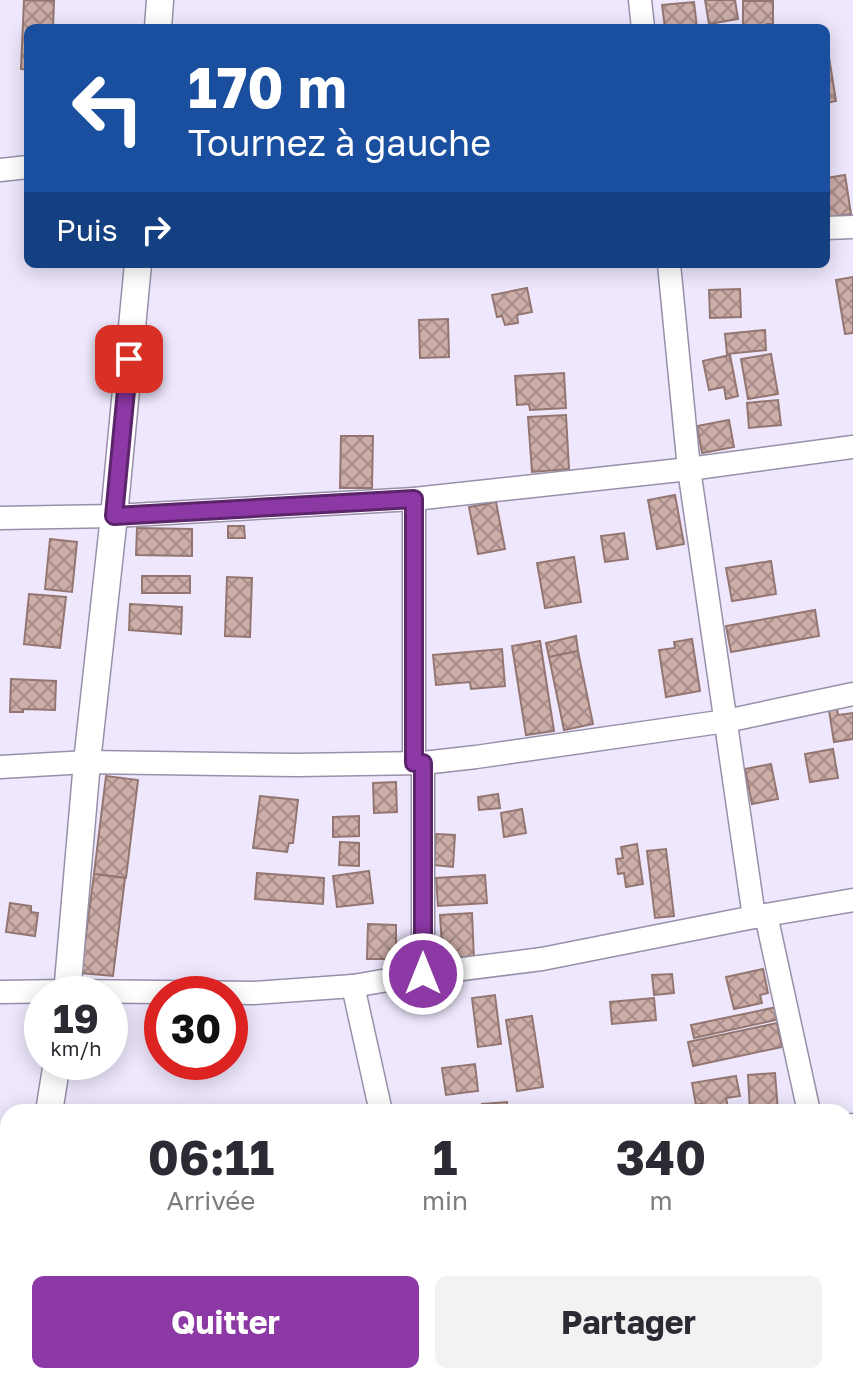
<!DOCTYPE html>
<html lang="fr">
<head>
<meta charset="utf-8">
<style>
  :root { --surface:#fff; --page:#f2f2f3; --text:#2b2b33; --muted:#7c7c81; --accent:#8c38a5 }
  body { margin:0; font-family:"Golos Text",sans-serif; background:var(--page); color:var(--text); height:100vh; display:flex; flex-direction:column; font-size:30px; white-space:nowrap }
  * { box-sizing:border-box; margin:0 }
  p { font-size:26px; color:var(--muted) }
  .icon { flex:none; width:44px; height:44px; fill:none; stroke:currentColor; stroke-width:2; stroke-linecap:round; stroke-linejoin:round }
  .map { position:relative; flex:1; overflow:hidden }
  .side { position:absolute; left:0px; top:1104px; width:854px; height:280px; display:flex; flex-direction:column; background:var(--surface); border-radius:24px 24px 0 0; box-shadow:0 4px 20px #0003 }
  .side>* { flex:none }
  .top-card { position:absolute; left:24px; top:24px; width:806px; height:244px; border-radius:12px; box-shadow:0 4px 20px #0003; background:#1a4fa0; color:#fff; overflow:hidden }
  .speed { position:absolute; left:24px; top:976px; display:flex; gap:16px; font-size:40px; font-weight:700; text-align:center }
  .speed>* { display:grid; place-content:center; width:104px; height:104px; border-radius:50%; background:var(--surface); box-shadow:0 4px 20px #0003; line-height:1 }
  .speed small { font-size:20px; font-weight:400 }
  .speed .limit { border:12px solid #d22; background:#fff; color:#111 }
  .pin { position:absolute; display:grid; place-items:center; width:68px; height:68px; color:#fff; margin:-34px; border-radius:16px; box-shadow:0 4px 12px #0006 }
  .me { position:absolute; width:88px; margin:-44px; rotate:0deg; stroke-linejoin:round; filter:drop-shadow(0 0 6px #0008) }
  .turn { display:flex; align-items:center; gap:28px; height:168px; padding:0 32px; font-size:36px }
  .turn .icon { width:104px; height:104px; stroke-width:2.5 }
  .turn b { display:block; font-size:56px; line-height:68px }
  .then { display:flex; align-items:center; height:76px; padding:0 32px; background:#0003; gap:16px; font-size:30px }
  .eta { display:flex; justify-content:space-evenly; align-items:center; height:136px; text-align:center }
  .eta b { font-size:48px; font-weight:700; line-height:56px }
  .cta { display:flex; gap:16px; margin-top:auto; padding:16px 32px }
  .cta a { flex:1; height:92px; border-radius:12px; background:var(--accent); color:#fff; font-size:32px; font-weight:700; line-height:92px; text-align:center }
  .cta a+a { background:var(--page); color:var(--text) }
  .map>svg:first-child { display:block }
  .building { fill:url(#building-cross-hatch); stroke:#947671; stroke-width:2 }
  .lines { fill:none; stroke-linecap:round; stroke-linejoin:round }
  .minor-casing { stroke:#9890a9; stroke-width:25 }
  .tertiary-casing { stroke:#9890a9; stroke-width:29 }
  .minor { stroke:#fff; stroke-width:22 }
  .tertiary { stroke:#fff; stroke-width:26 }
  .route-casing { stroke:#5b246b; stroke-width:20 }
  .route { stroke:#8c38a5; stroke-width:14 }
</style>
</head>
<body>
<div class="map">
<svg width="853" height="1384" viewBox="0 0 853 1384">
  <defs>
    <pattern id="building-cross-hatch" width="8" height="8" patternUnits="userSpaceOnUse" patternTransform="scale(2)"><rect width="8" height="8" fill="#cdada8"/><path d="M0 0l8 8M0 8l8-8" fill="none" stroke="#a78d8a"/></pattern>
  </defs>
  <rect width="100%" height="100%" fill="#eee7fd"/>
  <g class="building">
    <path d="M 24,0 L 54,1 L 53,28 L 28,28 L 28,70 L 21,69 Z"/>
    <path d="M 705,0 L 735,0 L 738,19 L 709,24 Z"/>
    <path d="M 743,1 L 773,1 L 773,24 L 767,24 L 767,28 L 743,28 Z"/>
    <path d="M 694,2 L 697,28 L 665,28 L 662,5 Z"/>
    <path d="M 826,57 L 829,57 L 836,101 L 826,103 Z"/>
    <path d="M 845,175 L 851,214 L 827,218 L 826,178 Z"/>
    <path d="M 853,277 L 853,333 L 845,334 L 836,280 Z"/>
    <path d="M 527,288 L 532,312 L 517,315 L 518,323 L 505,325 L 502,316 L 497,317 L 492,295 Z"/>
    <path d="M 740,289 L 741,317 L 710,318 L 709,290 Z"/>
    <path d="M 448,319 L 449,357 L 420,358 L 419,320 Z"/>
    <path d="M 765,330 L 766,350 L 727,354 L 725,334 Z"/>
    <path d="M 771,354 L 778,394 L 748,399 L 741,359 Z"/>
    <path d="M 730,355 L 738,396 L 726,399 L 724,387 L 709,390 L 703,361 Z"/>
    <path d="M 564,373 L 566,408 L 530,410 L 529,404 L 517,405 L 515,376 Z"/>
    <path d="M 778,400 L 781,425 L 749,428 L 747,403 Z"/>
    <path d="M 566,415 L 569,469 L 532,472 L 528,417 Z"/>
    <path d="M 729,420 L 734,447 L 702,453 L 697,426 Z"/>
    <path d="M 341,436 L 373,436 L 372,488 L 340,488 Z"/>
    <path d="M 675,495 L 684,544 L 657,549 L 648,500 Z"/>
    <path d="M 496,502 L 505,549 L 478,554 L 469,507 Z"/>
    <path d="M 228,526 L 244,526 L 245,538 L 228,538 Z"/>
    <path d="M 137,528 L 192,529 L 192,556 L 136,555 Z"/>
    <path d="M 624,533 L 628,559 L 605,562 L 601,536 Z"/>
    <path d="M 50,539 L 77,542 L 72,592 L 45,589 Z"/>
    <path d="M 574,557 L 581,602 L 545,608 L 537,563 Z"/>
    <path d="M 771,561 L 776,594 L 732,601 L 726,568 Z"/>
    <rect x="142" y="576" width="48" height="17"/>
    <path d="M 227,577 L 252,578 L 250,637 L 225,636 Z"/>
    <path d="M 29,594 L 66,597 L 60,648 L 24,644 Z"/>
    <path d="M 130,604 L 182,607 L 181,634 L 129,630 Z"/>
    <path d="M 815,610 L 819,636 L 731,652 L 726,626 Z"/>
    <path d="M 576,636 L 578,651 L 549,657 L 546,643 Z"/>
    <path d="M 692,639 L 700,691 L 666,697 L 659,650 L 675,648 L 674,642 Z"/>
    <path d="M 540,641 L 554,731 L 526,735 L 512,646 Z"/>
    <path d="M 502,649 L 505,686 L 471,689 L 470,682 L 436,685 L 433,655 Z"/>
    <path d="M 578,651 L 593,724 L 564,730 L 549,657 Z"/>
    <path d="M 11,679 L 56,681 L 55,710 L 23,709 L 23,712 L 10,712 Z"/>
    <path d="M 836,703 L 838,715 L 853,713 L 853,739 L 834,742 L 828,704 Z"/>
    <path d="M 833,749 L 838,778 L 810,782 L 805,754 Z"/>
    <path d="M 771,764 L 778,799 L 752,804 L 745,769 Z"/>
    <path d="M 106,776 L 138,780 L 126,878 L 94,874 Z"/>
    <path d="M 396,782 L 397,812 L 374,813 L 373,783 Z"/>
    <path d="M 498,794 L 500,808 L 479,810 L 478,797 Z"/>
    <path d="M 260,796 L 298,800 L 293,843 L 289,843 L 287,852 L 253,848 Z"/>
    <path d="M 522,809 L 526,833 L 504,837 L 501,813 Z"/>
    <path d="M 359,816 L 359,836 L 333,837 L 333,817 Z"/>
    <path d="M 436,834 L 455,835 L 453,867 L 434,865 Z"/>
    <path d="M 340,842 L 359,843 L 359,866 L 339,865 Z"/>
    <path d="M 637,844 L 643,884 L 626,887 L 624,873 L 618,874 L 616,859 L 623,858 L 621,847 Z"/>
    <path d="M 666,849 L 674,916 L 655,918 L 647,851 Z"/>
    <path d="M 369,871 L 373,903 L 337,907 L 333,876 Z"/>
    <path d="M 257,873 L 324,878 L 323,904 L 255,899 Z"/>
    <path d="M 94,874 L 125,878 L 113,976 L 81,973 Z"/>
    <path d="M 485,875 L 487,903 L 438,906 L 436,878 Z"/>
    <path d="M 10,903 L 31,906 L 31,912 L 38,913 L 35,936 L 6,932 Z"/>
    <path d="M 472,913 L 474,959 L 443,961 L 440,915 Z"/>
    <path d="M 368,924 L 396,925 L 396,959 L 367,959 Z"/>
    <path d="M 763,969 L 768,993 L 760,995 L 762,1003 L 734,1009 L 726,977 Z"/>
    <path d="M 672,974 L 674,993 L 654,995 L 652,975 Z"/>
    <path d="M 495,995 L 501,1044 L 478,1047 L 472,998 Z"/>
    <path d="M 654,998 L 656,1020 L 612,1024 L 610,1002 Z"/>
    <path d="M 777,1007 L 780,1019 L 694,1038 L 691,1025 Z"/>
    <path d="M 532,1016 L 543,1087 L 517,1091 L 506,1020 Z"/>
    <path d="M 777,1023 L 782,1047 L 693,1066 L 688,1042 Z"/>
    <path d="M 475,1064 L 478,1091 L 446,1095 L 442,1068 Z"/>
    <path d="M 775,1073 L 778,1112 L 750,1112 L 748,1075 Z"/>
    <path d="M 736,1076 L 740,1096 L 726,1098 L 728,1108 L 704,1112 L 702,1104 L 696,1105 L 692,1083 Z"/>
    <path d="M 507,1102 L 507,1112 L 482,1112 L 482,1104 Z"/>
    <path d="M 0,1186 L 7,1186 L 5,1200 L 0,1199 Z"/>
    <path d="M 853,1292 L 853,1318 L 846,1319 L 846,1293 Z"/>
    <path d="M 853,1345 L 853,1361 L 846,1362 L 846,1347 Z"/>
    <path d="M 516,1376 L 542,1376 L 544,1384 L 517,1384 Z"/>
    <path d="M 588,1376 L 614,1376 L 615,1384 L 590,1384 Z"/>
  </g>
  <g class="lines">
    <defs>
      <g id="minor">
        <path d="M 640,0 L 643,28"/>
        <path d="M 0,170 L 28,167"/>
        <path d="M 826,228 L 853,227"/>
        <path d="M 669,264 L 689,469 L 754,917"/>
        <path d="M 414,499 L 414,763"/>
        <path d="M 0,518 L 114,516 L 414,499 L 689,469 L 853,447"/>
        <path d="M 423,763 L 423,974"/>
        <path d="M 0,767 L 87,762 L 297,765 L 423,763 L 476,757 L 726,721 L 853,694"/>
        <path d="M 766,915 L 809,1112"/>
        <path d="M 353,986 L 381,1112"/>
        <path d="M 0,992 L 68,991 L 254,993 L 353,986 L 423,974 L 542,959 L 754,917 L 853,900"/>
        <path d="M 846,1126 L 853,1125"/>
        <path d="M 0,1234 L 8,1235"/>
        <path d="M 846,1367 L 853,1365"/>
        <path d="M 433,1376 L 434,1384"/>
        <path d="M 641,1376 L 643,1384"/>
        <path d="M 788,1384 L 815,1376"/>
      </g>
      <g id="tertiary">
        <path d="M 158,28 L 160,0"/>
        <path d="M 67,994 L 87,762 L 114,516 L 138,264"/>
        <path d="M 49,1112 L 57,1062"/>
        <path d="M 0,1307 L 8,1281"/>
      </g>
    </defs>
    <use href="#minor" class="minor-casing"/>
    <use href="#tertiary" class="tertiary-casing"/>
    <use href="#minor" class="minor"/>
    <use href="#tertiary" class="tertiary"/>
  </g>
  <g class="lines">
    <defs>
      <path id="route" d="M 129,359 L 114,516 L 414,499 L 414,763 L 423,763 L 423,974"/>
    </defs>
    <use href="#route" class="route-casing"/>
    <use href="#route" class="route"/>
  </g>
</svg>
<div class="speed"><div>19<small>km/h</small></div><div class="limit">30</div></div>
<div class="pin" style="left:129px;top:359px;background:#d93025"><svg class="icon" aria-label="arrive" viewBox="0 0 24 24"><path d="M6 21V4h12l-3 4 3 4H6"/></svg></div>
<svg class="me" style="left:423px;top:974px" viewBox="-20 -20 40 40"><circle r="17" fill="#8c38a5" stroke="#fff" stroke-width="3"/><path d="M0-11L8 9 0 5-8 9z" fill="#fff"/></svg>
<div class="top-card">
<div class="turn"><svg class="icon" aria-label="left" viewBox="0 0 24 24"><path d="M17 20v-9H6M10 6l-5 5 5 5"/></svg><div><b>170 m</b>Tournez à gauche</div></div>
<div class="then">Puis<svg class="icon" aria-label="right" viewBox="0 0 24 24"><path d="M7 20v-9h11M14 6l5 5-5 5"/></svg></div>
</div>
<section class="side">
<div class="eta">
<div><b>06:11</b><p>Arrivée</p></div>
<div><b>1</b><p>min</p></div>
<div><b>340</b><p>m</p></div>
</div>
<div class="cta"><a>Quitter</a><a>Partager</a></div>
</section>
</div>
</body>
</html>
